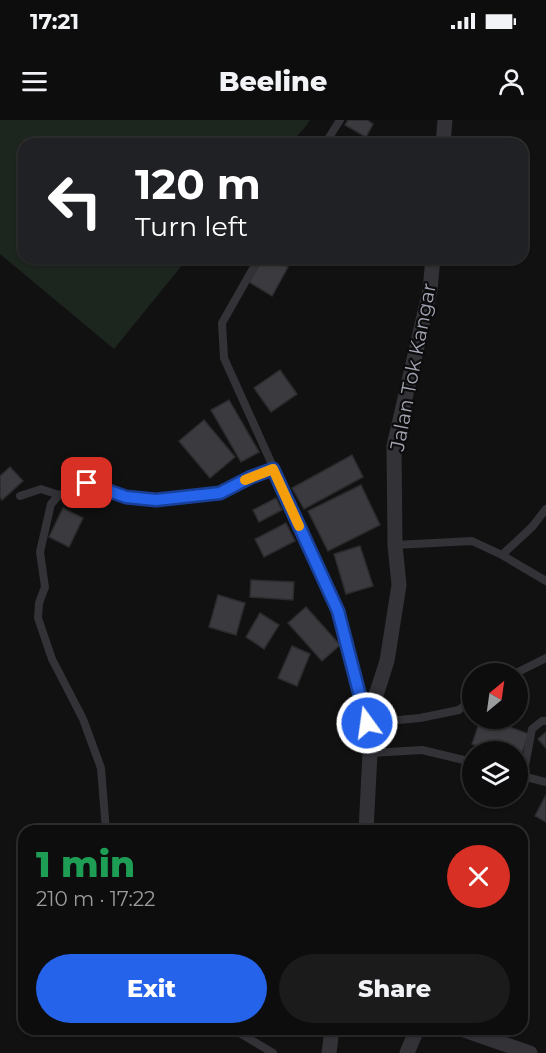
<!DOCTYPE html>
<html lang="en">
<head>
<meta charset="utf-8">
<style>
  :root { --surface:#0d0d0e; --page:#1b1b1c; --text:#f1f3f6; --muted:#9a9c9e; --line:#2d2d2e; --accent:#2563eb }
  body { margin:0; font-family:Montserrat,sans-serif; background:var(--page); color:var(--text); height:100vh; display:flex; flex-direction:column; font-size:22px; white-space:nowrap }
  * { box-sizing:border-box; margin:0 }
  p { font-size:20px; color:var(--muted) }
  .icon { flex:none; width:33px; height:33px; fill:none; stroke:currentColor; stroke-width:2; stroke-linecap:round; stroke-linejoin:round }
  .map { position:relative; flex:1; overflow:hidden }
  .drawer { position:absolute; left:18px; top:705px; width:510px; height:210px; display:flex; flex-direction:column; background:var(--surface); border-radius:18px; box-shadow:0 2px 4px #0004,0 0 0 2px var(--line) }
  .drawer>* { flex:none }
  .banner { position:absolute; left:18px; top:18px; width:510px; height:126px; border-radius:18px; box-shadow:0 2px 4px #0004,0 0 0 2px var(--line); background:#202124; color:#fff; overflow:hidden }
  .needle { width:39px; rotate:29deg }
  .controls { position:absolute; left:462px; top:543px; display:grid; gap:12px }
  .controls a { display:grid; place-items:center; width:66px; height:66px; border-radius:50%; background:var(--surface); box-shadow:0 2px 4px #0004,0 0 0 2px var(--line); font-size:30px }
  .pin { position:absolute; display:grid; place-items:center; width:51px; height:51px; color:#fff; margin:-26px; border-radius:12px; box-shadow:0 3px 9px #0006 }
  .me { position:absolute; width:66px; margin:-33px; rotate:346deg; stroke-linejoin:round; filter:drop-shadow(0 0 4px #0008) }
  .turn { display:flex; align-items:center; gap:21px; height:126px; padding:0 18px; font-size:27px }
  .turn .icon { width:78px; height:78px; stroke-width:2.5 }
  .turn b { display:block; font-size:42px; line-height:51px }
  .round { display:grid; place-items:center; flex:none; width:63px; height:63px; border-radius:32px; background:var(--page) }
  .overview { display:flex; align-items:center; justify-content:space-between; height:102px; padding:0 18px }
  h1 { font-size:36px; font-weight:800; line-height:45px; color:#1e9e55 }
  .button { display:flex; gap:12px; margin-top:auto; padding:12px 18px }
  .button a { flex:1; height:69px; border-radius:36px; background:var(--accent); color:#fff; font-size:24px; font-weight:800; line-height:69px; text-align:center }
  .button a+a { background:var(--page); color:var(--text) }
  .status { display:flex; justify-content:space-between; align-items:center; height:42px; padding:0 30px; background:var(--surface); direction:ltr }
  .status svg { height:16px; fill:currentColor }
  header { display:flex; justify-content:space-between; align-items:center; height:78px; padding:0 18px; background:var(--surface); font-size:27px; font-weight:800 }
  .map>svg:first-child { display:block }
  .green { fill:#1d251f }
  .building { fill:#3b3b3f; stroke:#2c2b2e; stroke-width:1.5 }
  .lines { fill:none; stroke-linecap:round; stroke-linejoin:round }
  .lane { stroke:#323237; stroke-width:8 }
  .street { stroke:#323237; stroke-width:15 }
  .route-casing { stroke:#184099; stroke-width:15 }
  .route { stroke:#2563eb; stroke-width:10 }
  .slow { stroke:#f59e0b; stroke-width:10 }
  .labels { text-anchor:middle; stroke-width:4.5; stroke-linejoin:round; paint-order:stroke }
  .street-label { font-size:20px; fill:#a3a5b3; stroke:#0c0c0d }
</style>
</head>
<body>
<div class="status"><b>17:21</b><svg viewBox="0 0 49 12"><path d="M0 12V9h3v3zM5 12V6h3v6zM10 12V3h3v9zM15 12V0h3v12zM26 1h20v11H26zM47 4h2v5h-2z"/></svg></div>
<header><svg class="icon" aria-label="menu" viewBox="0 0 24 24"><path d="M4 6h16M4 12h16M4 18h16"/></svg>Beeline<svg class="icon" aria-label="person" viewBox="0 0 24 24"><circle cx="12" cy="8" r="4"/><path d="M4 21q1-7 8-7t8 7"/></svg></header>
<div class="map">
<svg width="546" height="933" viewBox="0 0 546 933">
  <rect width="100%" height="100%" fill="#111112"/>
  <path class="green" d="M 0,0 L 310,0 L 306,6 L 290,24 L 24,24 L 24,138 L 188,138 L 114,229 L 0,134 Z"/>
  <g class="building">
    <path d="M 348,0 L 367,0 L 373,4 L 366,17 L 345,5 Z"/>
    <path d="M 263,138 L 272,138 L 288,147 L 272,176 L 249,162 Z"/>
    <path d="M 280,250 L 297,274 L 271,292 L 254,268 Z"/>
    <path d="M 229,280 L 259,332 L 241,342 L 211,290 Z"/>
    <path d="M 204,300 L 235,337 L 210,358 L 179,321 Z"/>
    <path d="M 352,335 L 363,357 L 304,389 L 292,368 Z"/>
    <path d="M 10,347 L 23,361 L 2,380 L 0,377 L 0,356 Z"/>
    <path d="M 361,365 L 380,405 L 328,431 L 308,391 Z"/>
    <path d="M 276,378 L 282,390 L 259,402 L 253,390 Z"/>
    <path d="M 63,388 L 83,398 L 69,427 L 49,417 Z"/>
    <path d="M 286,403 L 295,421 L 264,437 L 255,419 Z"/>
    <path d="M 360,426 L 373,466 L 346,474 L 334,434 Z"/>
    <path d="M 251,460 L 294,462 L 293,480 L 250,477 Z"/>
    <path d="M 218,475 L 245,483 L 236,515 L 209,507 Z"/>
    <path d="M 306,487 L 340,525 L 322,541 L 288,503 Z"/>
    <path d="M 260,493 L 279,505 L 264,529 L 246,517 Z"/>
    <path d="M 292,526 L 310,534 L 297,566 L 278,558 Z"/>
    <path d="M 481,598 L 484,598 L 529,614 L 519,641 L 518,640 L 518,632 L 493,632 L 472,624 Z"/>
    <path d="M 546,612 L 546,628 L 538,619 Z"/>
    <path d="M 546,675 L 546,702 L 535,696 Z"/>
  </g>
  <g class="lines">
    <g class="lane">
      <path d="M 325,24 L 340,0"/>
      <path d="M 259,138 L 222,203 L 224,238 L 338,491 L 367,603 L 420,598 L 459,590 L 472,579"/>
      <path d="M 20,376 L 41,369 L 59,375"/>
      <path d="M 395,425 L 472,421 L 502,435 L 532,407 L 546,389"/>
      <path d="M 502,435 L 546,461"/>
      <path d="M 514,554 L 546,538"/>
      <path d="M 370,633 L 422,630 L 472,642"/>
      <path d="M 518,655 L 546,662"/>
      <path d="M 523,656 L 532,609 L 542,601 L 546,601"/>
      <path d="M 106,711 L 101,648 L 83,599 L 52,539 L 38,498 L 39,483 L 45,467 L 40,432 L 51,384 L 59,375 L 87,363 L 126,377 L 156,380 L 220,373 L 251,357 L 273,349"/>
      <path d="M 233,909 L 273,933"/>
    </g>
    <g class="street">
      <path d="M 443,24 L 445,0"/>
      <path d="M 366,711 L 370,633 L 367,603 L 387,541 L 399,465 L 395,425 L 394,326 L 430,170 L 433,138"/>
      <path d="M 461,909 L 530,933"/>
      <path d="M 329,933 L 332,909"/>
      <path d="M 407,933 L 417,909"/>
    </g>
  </g>
  <g class="lines">
    <defs>
      <path id="route" d="M 87,363 L 126,377 L 156,380 L 220,373 L 251,357 L 273,349 L 338,491 L 367,603"/>
    </defs>
    <use href="#route" class="route-casing"/>
    <use href="#route" class="route"/>
    <path class="slow" d="M 245,360 L 273,349 L 299,406"/>
  </g>
  <g class="labels">
    <g class="street-label">
      <text transform="translate(413 247) rotate(-79)" y="7">Jalan Tok Kangar</text>
    </g>
  </g>
</svg>
<div class="controls">
<a><svg class="needle" viewBox="-14 -14 28 28"><path d="M0-13l5 13h-10z" fill="#e53935"/><path d="M0 13l5-13h-10z" fill="#9a9c9e"/></svg></a>
<a><svg class="icon" aria-label="layers" viewBox="0 0 24 24"><path d="M12 4l9 5-9 5-9-5zM3 14l9 5 9-5"/></svg></a>
</div>
<div class="pin" style="left:87px;top:363px;background:#d93025"><svg class="icon" aria-label="arrive" viewBox="0 0 24 24"><path d="M6 21V4h12l-3 4 3 4H6"/></svg></div>
<svg class="me" style="left:367px;top:603px" viewBox="-20 -20 40 40"><circle r="17" fill="#2563eb" stroke="#fff" stroke-width="3"/><path d="M0-11L8 9 0 5-8 9z" fill="#fff"/></svg>
<div class="banner">
<div class="turn"><svg class="icon" aria-label="left" viewBox="0 0 24 24"><path d="M17 20v-9H6M10 6l-5 5 5 5"/></svg><div><b>120 m</b>Turn left</div></div>
</div>
<section class="drawer">
<div class="overview"><div><h1>1 min</h1><p>210 m · 17:22</p></div><a class="round" style="background:#d93025;color:#fff"><svg class="icon" aria-label="close" viewBox="0 0 24 24"><path d="M6 6l12 12M18 6L6 18"/></svg></a></div>
<div class="button"><a>Exit</a><a>Share</a></div>
</section>
</div>
</body>
</html>
